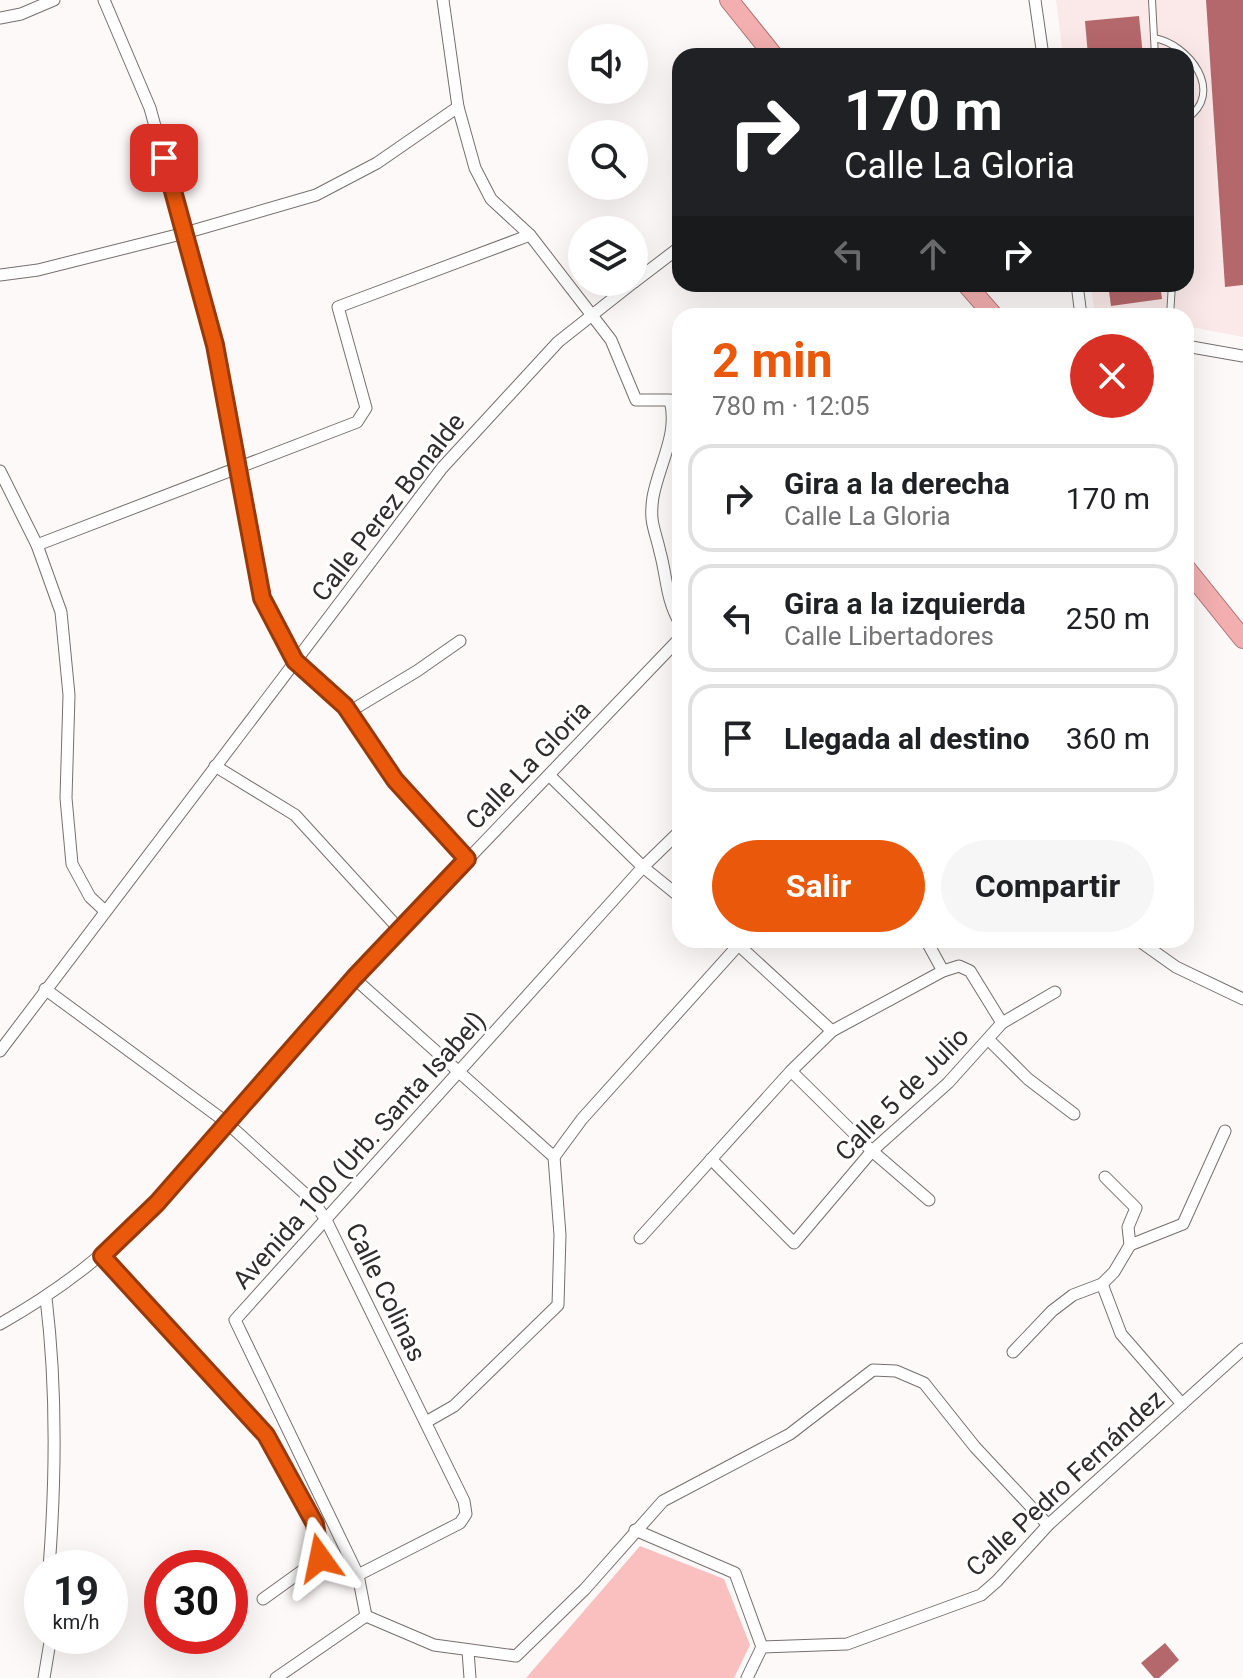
<!DOCTYPE html>
<html lang="es">
<head>
<meta charset="utf-8">
<style>
  :root { --surface:#fff; --page:#f6f6f6; --text:#202124; --muted:#757577; --line:#e0e0e0; --accent:#ea580c }
  body { margin:0; font-family:Roboto,sans-serif; background:var(--page); color:var(--text); height:100vh; display:flex; flex-direction:column; font-size:30px; white-space:nowrap }
  * { box-sizing:border-box; margin:0 }
  p { font-size:26px; color:var(--muted) }
  .icon { flex:none; width:44px; height:44px; fill:none; stroke:currentColor; stroke-width:2; stroke-linecap:round; stroke-linejoin:round }
  .map { position:relative; flex:1; overflow:hidden }
  .drawer { position:absolute; left:672px; top:308px; width:522px; height:640px; display:flex; flex-direction:column; background:var(--surface); border-radius:24px; box-shadow:0 8px 32px #0002 }
  .drawer>* { flex:none }
  .guide { position:absolute; left:672px; top:48px; width:522px; height:244px; border-radius:24px; box-shadow:0 8px 32px #0002; background:#202124; color:#fff; overflow:hidden }
  .buttons { position:absolute; left:568px; top:24px; display:grid; gap:16px }
  .buttons a { display:grid; place-items:center; width:80px; height:80px; border-radius:50%; background:var(--surface); box-shadow:0 8px 32px #0002; font-size:40px }
  .speed { position:absolute; left:24px; top:1550px; display:flex; gap:16px; font-size:40px; font-weight:700; text-align:center }
  .speed>* { display:grid; place-content:center; width:104px; height:104px; border-radius:50%; background:var(--surface); box-shadow:0 8px 32px #0002; line-height:1 }
  .speed small { font-size:20px; font-weight:400 }
  .speed .limit { border:12px solid #d22; background:#fff; color:#111 }
  .pin { position:absolute; display:grid; place-items:center; width:68px; height:68px; color:#fff; margin:-34px; border-radius:16px; box-shadow:0 4px 12px #0006 }
  .me { position:absolute; width:88px; margin:-44px; rotate:348deg; stroke-linejoin:round; filter:drop-shadow(0 0 6px #0008) }
  .turn { display:flex; align-items:center; gap:28px; height:168px; padding:0 40px; font-size:36px }
  .turn .icon { width:104px; height:104px; stroke-width:2.5 }
  .turn b { display:block; font-size:56px; line-height:68px }
  .lanes { display:flex; align-items:center; height:76px; padding:0 40px; background:#0003; justify-content:center; gap:40px; direction:ltr }
  .lanes .off { opacity:.35 }
  .round { display:grid; place-items:center; flex:none; width:84px; height:84px; border-radius:42px; background:var(--page) }
  .headline { display:flex; align-items:center; justify-content:space-between; height:136px; padding:0 40px }
  h1 { font-size:48px; font-weight:700; line-height:60px; color:var(--accent) }
  .button { display:flex; gap:16px; margin-top:auto; padding:16px 40px }
  .button a { flex:1; height:92px; border-radius:48px; background:var(--accent); color:#fff; font-size:32px; font-weight:700; line-height:92px; text-align:center }
  .button a+a { background:var(--page); color:var(--text) }
  ul { padding:0; list-style:none }
  li { display:flex; align-items:center; gap:24px; height:108px; margin:0 16px 12px; padding:0 24px; border:4px solid var(--line); border-radius:24px }
  li div { flex:1 }
  li b { display:block; font-size:30px }
  li em { font-style:normal }
  .map>svg:first-child { display:block }
  .built { fill:#fbe9e9 }
  .green { fill:#fabfbf }
  .building { fill:#b5686b }
  .lines { fill:none; stroke-linecap:round; stroke-linejoin:round }
  .service-casing { stroke:#776f6f; stroke-width:8 }
  .minor-casing { stroke:#776f6f; stroke-width:13 }
  .trunk-casing { stroke:#ad7476; stroke-width:20 }
  .service { stroke:#fff; stroke-width:6 }
  .minor { stroke:#fff; stroke-width:11 }
  .trunk { stroke:#f3afb0; stroke-width:18 }
  .route-casing { stroke:#983908; stroke-width:20 }
  .route { stroke:#ea580c; stroke-width:14 }
  .labels { text-anchor:middle; stroke-width:6; stroke-linejoin:round; paint-order:stroke }
  .street-label { font-size:26px; fill:#302d2d; stroke:#fff }
</style>
</head>
<body>
<div class="map">
<svg width="1243" height="1678" viewBox="0 0 1243 1678">
  <rect width="100%" height="100%" fill="#fef9f9"/>
  <path class="built" d="M 1056,0 L 1243,0 L 1243,337 L 1186,326 L 1186,316 L 1095,316 L 1091,284 L 1186,284 L 1186,56 L 1063,56 Z"/>
  <path class="green" d="M 640,1546 L 724,1579 L 750,1645 L 734,1678 L 526,1678 Z"/>
  <g class="building">
    <path d="M 1206,0 L 1243,0 L 1243,285 L 1225,287 Z"/>
    <path d="M 1139,16 L 1143,56 L 1088,56 L 1085,21 Z"/>
    <path d="M 1108,284 L 1160,284 L 1162,299 L 1111,306 Z"/>
    <path d="M 1165,1643 L 1179,1660 L 1159,1678 L 1154,1678 L 1141,1663 Z"/>
  </g>
  <g class="lines">
    <defs>
      <g id="service">
        <path d="M 1152,0 L 1155,56"/>
        <path d="M 1154,38 C 1189,44 1226,93 1186,119"/>
        <path d="M 1170,316 L 1172,284"/>
      </g>
      <g id="minor">
        <path d="M 104,0 L 150,108 L 215,345 L 262,598 L 295,661 L 345,706 L 395,780 L 467,859"/>
        <path d="M 443,0 L 458,107 L 475,168 L 491,199 L 530,235 L 611,340 L 636,400 L 670,400 C 679,434 659,464 653,497 C 649,523 655,529 660,552 C 667,577 666,600 680,623"/>
        <path d="M 1035,0 L 1043,56"/>
        <path d="M 0,18 L 21,14 L 54,0"/>
        <path d="M 0,275 L 38,270 L 185,233 L 316,195 L 377,163 L 458,107"/>
        <path d="M 634,282 L 680,247"/>
        <path d="M 1077,284 L 1081,316"/>
        <path d="M 1186,346 L 1243,356"/>
        <path d="M 0,471 L 37,545 L 61,612 L 69,695 L 66,798 L 72,864 L 90,897 L 105,911"/>
        <path d="M 37,545 L 357,422 L 366,408 L 338,307 L 530,235"/>
        <path d="M 349,712 L 417,671 L 460,641"/>
        <path d="M 215,766 L 295,815 L 400,930"/>
        <path d="M 550,776 L 643,867 L 680,897"/>
        <path d="M 733,940 L 832,1031"/>
        <path d="M 926,940 L 943,971"/>
        <path d="M 1138,940 L 1176,967 L 1243,999"/>
        <path d="M 354,978 L 554,1157"/>
        <path d="M 45,989 L 226,1122 L 314,1202 L 326,1220 L 464,1501 L 466,1514 L 460,1523 L 358,1575"/>
        <path d="M 988,1039 L 1028,1079 L 1074,1114"/>
        <path d="M 0,1051 L 442,468 L 558,342 L 634,282"/>
        <path d="M 791,1071 L 872,1151 L 929,1200"/>
        <path d="M 554,1157 L 582,1119 L 743,940"/>
        <path d="M 711,1159 L 794,1243 L 872,1151 L 948,1083 L 1002,1023 L 1055,992"/>
        <path d="M 1105,1177 L 1136,1208 L 1128,1227 L 1130,1245"/>
        <path d="M 640,1238 L 791,1071 L 832,1031 L 943,971 L 959,966 L 970,971 L 1002,1023"/>
        <path d="M 102,1256 L 266,1435 L 315,1524 L 320,1558 L 263,1599"/>
        <path d="M 1102,1284 L 1121,1334 L 1182,1404"/>
        <path d="M 46,1298 C 57,1388 56,1477 49,1568"/>
        <path d="M 0,1324 C 62,1289 107,1253 157,1203 L 354,978 L 680,638"/>
        <path d="M 1013,1352 L 1052,1311 L 1073,1295 L 1102,1284 L 1114,1272 L 1130,1245 L 1183,1224 L 1225,1131"/>
        <path d="M 426,1422 L 454,1406 L 558,1305 L 560,1235 L 554,1157"/>
        <path d="M 635,1530 L 735,1573 L 762,1647 L 747,1678"/>
        <path d="M 366,1616 L 434,1645 L 516,1656 L 585,1589 L 663,1501 L 790,1434 L 873,1370 L 896,1371 L 924,1383 L 975,1447 L 1048,1525"/>
        <path d="M 762,1647 L 847,1644 L 981,1595 L 997,1581 L 1048,1525 L 1243,1349"/>
        <path d="M 468,1651 L 470,1678"/>
        <path d="M 44,1678 L 51,1636"/>
        <path d="M 276,1678 L 366,1616 L 358,1575 L 235,1320 L 643,867 L 680,831"/>
      </g>
      <g id="trunk">
        <path d="M 729,0 L 774,56"/>
        <path d="M 966,284 L 994,316"/>
        <path d="M 1186,568 L 1243,639"/>
      </g>
    </defs>
    <use href="#service" class="service-casing"/>
    <use href="#minor" class="minor-casing"/>
    <use href="#trunk" class="trunk-casing"/>
    <use href="#service" class="service"/>
    <use href="#minor" class="minor"/>
    <use href="#trunk" class="trunk"/>
  </g>
  <g class="lines">
    <defs>
      <path id="route" d="M 164,158 L 215,345 L 262,598 L 295,661 L 345,706 L 395,780 L 467,859 L 354,978 L 157,1203 L 102,1256 L 266,1435 L 315,1524 L 320,1558"/>
    </defs>
    <use href="#route" class="route-casing"/>
    <use href="#route" class="route"/>
  </g>
  <g class="labels">
    <g class="street-label">
      <text transform="translate(388 507) rotate(-52)" y="9">Calle Perez Bonalde</text>
      <text transform="translate(528 765) rotate(-46)" y="9">Calle La Gloria</text>
      <text transform="translate(902 1094) rotate(-45)" y="9">Calle 5 de Julio</text>
      <text transform="translate(359 1150) rotate(-48)" y="9">Avenida 100 (Urb. Santa Isabel)</text>
      <text transform="translate(386 1292) rotate(64)" y="9">Calle Colinas</text>
      <text transform="translate(1065 1483) rotate(-43)" y="9">Calle Pedro Fernández</text>
    </g>
  </g>
</svg>
<div class="buttons">
<a><svg class="icon" aria-label="sound" viewBox="0 0 24 24"><path d="M4 9h4l5-4v14l-5-4H4zM17 9q2 3 0 6"/></svg></a>
<a><svg class="icon" aria-label="search" viewBox="0 0 24 24"><circle cx="10" cy="10" r="6"/><path d="M15 15l6 6"/></svg></a>
<a><svg class="icon" aria-label="layers" viewBox="0 0 24 24"><path d="M12 4l9 5-9 5-9-5zM3 14l9 5 9-5"/></svg></a>
</div>
<div class="speed"><div>19<small>km/h</small></div><div class="limit">30</div></div>
<div class="pin" style="left:164px;top:158px;background:#d93025"><svg class="icon" aria-label="arrive" viewBox="0 0 24 24"><path d="M6 21V4h12l-3 4 3 4H6"/></svg></div>
<svg class="me" style="left:320px;top:1558px" viewBox="-20 -20 40 40"><path d="M0-17L14 15 0 8-14 15z" fill="#ea580c" stroke="#fff" stroke-width="4"/></svg>
<div class="guide">
<div class="turn"><svg class="icon" aria-label="right" viewBox="0 0 24 24"><path d="M7 20v-9h11M14 6l5 5-5 5"/></svg><div><b>170 m</b>Calle La Gloria</div></div>
<div class="lanes"><svg class="icon off" aria-label="left" viewBox="0 0 24 24"><path d="M17 20v-9H6M10 6l-5 5 5 5"/></svg><svg class="icon off" aria-label="ahead" viewBox="0 0 24 24"><path d="M12 20V5M6 11l6-6 6 6"/></svg><svg class="icon" aria-label="right" viewBox="0 0 24 24"><path d="M7 20v-9h11M14 6l5 5-5 5"/></svg></div>
</div>
<section class="drawer">
<div class="headline"><div><h1>2 min</h1><p>780 m · 12:05</p></div><a class="round" style="background:#d93025;color:#fff"><svg class="icon" aria-label="close" viewBox="0 0 24 24"><path d="M6 6l12 12M18 6L6 18"/></svg></a></div>
<ul>
<li><svg class="icon" aria-label="right" viewBox="0 0 24 24"><path d="M7 20v-9h11M14 6l5 5-5 5"/></svg><div><b>Gira a la derecha</b><p>Calle La Gloria</p></div><em>170 m</em></li>
<li><svg class="icon" aria-label="left" viewBox="0 0 24 24"><path d="M17 20v-9H6M10 6l-5 5 5 5"/></svg><div><b>Gira a la izquierda</b><p>Calle Libertadores</p></div><em>250 m</em></li>
<li><svg class="icon" aria-label="arrive" viewBox="0 0 24 24"><path d="M6 21V4h12l-3 4 3 4H6"/></svg><div><b>Llegada al destino</b></div><em>360 m</em></li>
</ul>
<div class="button"><a>Salir</a><a>Compartir</a></div>
</section>
</div>
</body>
</html>
